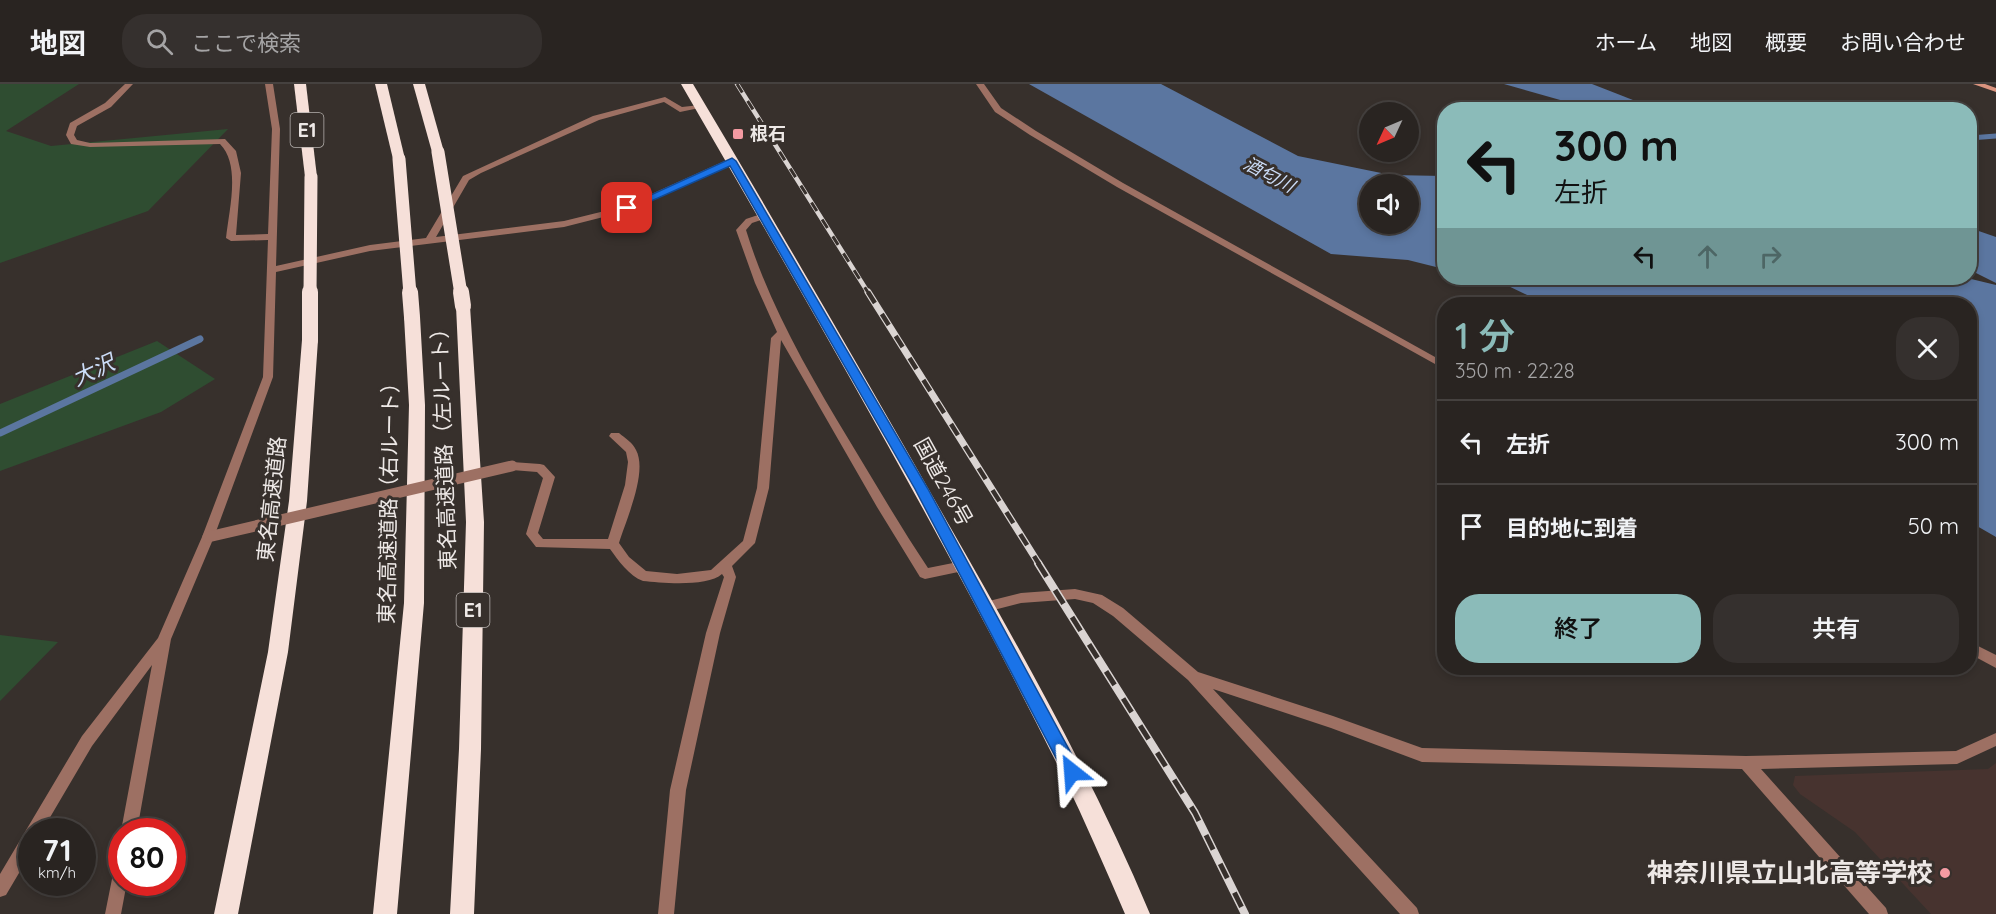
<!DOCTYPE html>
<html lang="ja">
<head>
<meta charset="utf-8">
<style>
  :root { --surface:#292421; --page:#35302e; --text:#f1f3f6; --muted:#a5a4a5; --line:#45413f; --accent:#8bbbb9 }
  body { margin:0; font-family:Quicksand,"Noto Sans JP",sans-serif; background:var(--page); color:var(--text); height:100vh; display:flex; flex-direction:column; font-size:22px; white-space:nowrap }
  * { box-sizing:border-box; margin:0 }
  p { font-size:20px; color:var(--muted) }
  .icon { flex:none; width:33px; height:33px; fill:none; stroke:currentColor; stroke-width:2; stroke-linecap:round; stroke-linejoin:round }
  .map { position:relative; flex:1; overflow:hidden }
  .side { position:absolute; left:1437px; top:213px; width:540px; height:378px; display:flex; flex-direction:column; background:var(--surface); border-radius:24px; box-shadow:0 3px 9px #0003,0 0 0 2px var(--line) }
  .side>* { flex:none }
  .top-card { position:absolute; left:1437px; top:18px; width:540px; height:183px; border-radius:24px; box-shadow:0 3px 9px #0003,0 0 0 2px var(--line); background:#8bbbb9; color:#111; overflow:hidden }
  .needle { width:39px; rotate:226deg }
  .tools { position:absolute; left:1359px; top:18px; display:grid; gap:12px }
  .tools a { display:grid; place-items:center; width:60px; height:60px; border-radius:50%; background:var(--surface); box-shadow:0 3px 9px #0003,0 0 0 2px var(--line); font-size:30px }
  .speed { position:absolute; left:18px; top:734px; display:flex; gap:12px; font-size:30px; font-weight:700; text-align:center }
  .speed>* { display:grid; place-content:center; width:78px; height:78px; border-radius:50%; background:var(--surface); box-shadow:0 3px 9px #0003,0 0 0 2px var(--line); line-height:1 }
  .speed small { font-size:15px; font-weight:400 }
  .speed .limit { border:9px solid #d22; background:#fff; color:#111 }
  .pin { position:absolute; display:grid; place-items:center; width:51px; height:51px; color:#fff; margin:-26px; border-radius:12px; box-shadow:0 3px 9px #0006 }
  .me { position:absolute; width:66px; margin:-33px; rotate:332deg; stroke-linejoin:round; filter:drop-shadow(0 0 4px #0008) }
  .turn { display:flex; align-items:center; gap:21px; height:126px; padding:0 18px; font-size:27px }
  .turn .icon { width:78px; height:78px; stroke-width:2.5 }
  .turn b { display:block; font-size:42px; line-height:51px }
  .lanes { display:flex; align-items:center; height:57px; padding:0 18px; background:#0003; justify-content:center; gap:30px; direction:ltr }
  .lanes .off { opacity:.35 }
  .round { display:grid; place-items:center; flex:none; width:63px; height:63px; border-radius:24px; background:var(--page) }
  .summary { display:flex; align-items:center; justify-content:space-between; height:102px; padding:0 18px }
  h1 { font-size:36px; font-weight:600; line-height:45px; color:var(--accent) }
  .cta { display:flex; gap:12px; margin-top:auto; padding:12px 18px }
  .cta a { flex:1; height:69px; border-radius:24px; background:var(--accent); color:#111; font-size:24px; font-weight:600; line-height:69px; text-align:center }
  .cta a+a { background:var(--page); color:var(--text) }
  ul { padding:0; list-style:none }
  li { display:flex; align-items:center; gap:18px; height:84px; padding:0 18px; border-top:2px solid var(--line) }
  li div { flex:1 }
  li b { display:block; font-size:22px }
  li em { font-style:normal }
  header { display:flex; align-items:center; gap:36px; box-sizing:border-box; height:84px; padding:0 30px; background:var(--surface); border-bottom:2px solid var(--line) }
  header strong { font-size:28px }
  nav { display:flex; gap:33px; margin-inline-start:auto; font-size:21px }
  .search { width:420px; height:54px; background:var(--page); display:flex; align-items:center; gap:15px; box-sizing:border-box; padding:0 21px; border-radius:24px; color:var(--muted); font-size:22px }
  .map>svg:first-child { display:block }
  .education { fill:#47332f }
  .green { fill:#2f4d31 }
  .water { fill:#5b76a0; fill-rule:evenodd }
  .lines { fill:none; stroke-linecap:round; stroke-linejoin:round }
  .stream-far1 { stroke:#5b76a0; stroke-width:5 }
  .stream { stroke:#5b76a0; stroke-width:7 }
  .street { fill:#9d7063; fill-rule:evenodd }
  .secondary { fill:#d9937e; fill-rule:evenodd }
  .highway { fill:#f6e0d9; fill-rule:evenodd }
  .rail-far2-casing { stroke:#dad4d2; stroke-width:4.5 }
  .rail-far1-casing { stroke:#dad4d2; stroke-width:7 }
  .rail-casing { stroke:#dad4d2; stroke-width:8 }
  .rail-far2 { stroke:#37302c; stroke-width:3; stroke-dasharray:10; stroke-linecap:butt }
  .rail-far1 { stroke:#37302c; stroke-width:4.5; stroke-dasharray:13; stroke-linecap:butt }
  .rail { stroke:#37302c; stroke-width:5; stroke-dasharray:16; stroke-linecap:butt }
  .street-bridge { stroke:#9d7063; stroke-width:11 }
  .highway-bridge-far1 { stroke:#f6e0d9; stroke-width:13 }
  .highway-bridge { stroke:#f6e0d9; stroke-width:16 }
  .route { fill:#1a73e8; stroke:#114b97; stroke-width:1.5 }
  .poi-dot { fill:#f49aa2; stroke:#37302c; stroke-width:2 }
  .labels { text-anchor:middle; stroke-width:6; stroke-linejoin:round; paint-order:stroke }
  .far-poi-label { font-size:18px; font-weight:bold; fill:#ede8e6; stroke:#37302c; text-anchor:start }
  .far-water-label { font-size:18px; font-style:italic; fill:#ccddf8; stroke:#37302c }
  .shield { fill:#37302c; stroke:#b6b1ae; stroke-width:1.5 }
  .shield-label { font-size:20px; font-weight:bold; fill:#ede8e6 }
  .street-label { font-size:21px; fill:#ede8e6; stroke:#37302c }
  .water-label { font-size:22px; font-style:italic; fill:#ccddf8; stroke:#37302c }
  .near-poi-label { font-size:26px; font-weight:bold; fill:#ede8e6; stroke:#37302c; text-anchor:end }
</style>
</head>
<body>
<header>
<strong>地図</strong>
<div class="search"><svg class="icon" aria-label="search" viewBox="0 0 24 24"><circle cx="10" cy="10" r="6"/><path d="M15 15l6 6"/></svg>ここで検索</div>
<nav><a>ホーム</a><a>地図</a><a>概要</a><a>お問い合わせ</a></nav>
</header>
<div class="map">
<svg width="1996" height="830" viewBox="0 0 1996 830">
  <rect width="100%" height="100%" fill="#37302c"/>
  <path class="education" d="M 1996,679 L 1996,830 L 1931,830 L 1855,748 L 1800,710 L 1793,701 L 1795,692 L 1988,685 Z"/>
  <g class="green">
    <path d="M 0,0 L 79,0 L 6,47 L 51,62 L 228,45 L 148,127 L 0,179 Z"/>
    <path d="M 157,257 L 215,295 L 161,328 L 0,387 L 0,320 Z"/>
    <path d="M 0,551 L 58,558 L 0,617 Z"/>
  </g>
  <g class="water">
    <path d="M 1029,0 L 1161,0 L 1298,72 L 1391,91 L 1444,92 L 1444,185 L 1408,176 L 1331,170 ZM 1370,100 L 1408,100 L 1408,140 L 1370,140 Z"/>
    <path d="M 1504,0 L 1592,0 L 1656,25 L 1592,25 Z"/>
    <path d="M 1970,144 L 1996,153 L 1996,199 L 1970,186 Z"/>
    <path d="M 1479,194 L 1967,194 L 1996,201 L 1996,453 L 1970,438 L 1970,220 L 1546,220 L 1502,199 Z"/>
  </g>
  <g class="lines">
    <path class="stream-far1" d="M 1970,54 L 1996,52"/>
    <path class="stream" d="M 0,349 L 200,255"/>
    <g class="street">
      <path d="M 125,0 L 133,0 L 111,23 L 77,42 L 74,51 L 77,56 L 90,59 L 225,55 L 236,67 L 241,89 L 236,151 L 268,150 L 272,45 L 265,0 L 273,0 L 280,45 L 276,182 L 370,161 L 426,154 L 463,92 L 593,32 L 665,13 L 682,23 L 700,21 L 704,23 L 680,28 L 664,18 L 599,36 L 481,89 L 469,96 L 436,153 L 564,137 L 625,122 L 729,75 L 736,77 L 631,126 L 564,143 L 370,167 L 276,188 L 273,293 L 214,453 L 171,555 L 137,747 L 121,747 L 152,581 L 92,662 L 42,747 L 32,747 L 32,767 L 6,811 L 0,813 L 0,790 L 82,652 L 158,554 L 202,453 L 263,293 L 268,156 L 231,157 L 226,154 C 229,126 241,81 220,60 L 90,63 L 71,60 L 66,51 L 70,39 L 105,19 Z"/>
      <path d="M 976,0 L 984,0 L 1001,24 L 1036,47 L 1123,99 L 1444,278 L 1444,285 L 1117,103 L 1030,51 L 995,28 Z"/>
      <path d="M 764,129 L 767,130 L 767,134 L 752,139 L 746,146 C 769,221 808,288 849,356 C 875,399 900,442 928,484 L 963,477 L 967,479 L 969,482 L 967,485 L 963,487 L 925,495 L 920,493 L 877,423 L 781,256 L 769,404 L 755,459 L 732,482 L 736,493 L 720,549 L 686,706 L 674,830 L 658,830 L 670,706 L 706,549 L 724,493 L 722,490 C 708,503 662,499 643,497 C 629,492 618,476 610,465 L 536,463 L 526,450 L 543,394 L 537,388 L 512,386 L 506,382 L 512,378 L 540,380 L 544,381 L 555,393 L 538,449 L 543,455 L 608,455 L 625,401 L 628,378 L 626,368 L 609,352 L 611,349 L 619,349 C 625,354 633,359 636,366 C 648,388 626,436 619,459 L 629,473 L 646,487 L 677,490 L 711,486 L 743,457 L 757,404 L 771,254 L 777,248 L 755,199 L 736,146 L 746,135 Z"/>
      <path d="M 1075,505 L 1102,511 L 1123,524 L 1198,588 L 1333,632 L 1422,664 L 1746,672 L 1956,667 L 1996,649 L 1996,662 L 1957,680 L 1761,685 L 1886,824 L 1888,830 L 1869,830 L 1742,685 L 1422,678 L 1331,644 L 1213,605 L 1417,824 L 1419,830 L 1400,830 L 1188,596 L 1113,532 L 1093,519 L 1075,515 L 1021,519 L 986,528 L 981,527 L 979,523 L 981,519 L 1021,509 Z"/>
      <path d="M 1970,558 L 1996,571 L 1996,584 L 1970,570 Z"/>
      <path d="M 122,778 L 122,798 L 127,798 L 121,830 L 105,830 L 114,785 L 116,780 Z"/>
    </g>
    <path class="secondary" d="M 1973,0 L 1985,0 L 1996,4 L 1996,8 Z"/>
    <g class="highway">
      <path d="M 294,0 L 306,0 L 317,93 L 311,97 L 305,93 Z"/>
      <path d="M 375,0 L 387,0 L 405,75 L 403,78 L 399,79 L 393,75 Z"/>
      <path d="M 413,0 L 425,0 L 444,68 L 442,71 L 438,72 L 432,68 Z"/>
      <path d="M 681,0 L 693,0 C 780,146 865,293 949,441 C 1021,567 1094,696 1150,830 L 1125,830 C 1105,784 1085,737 1063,692 C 946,456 813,228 681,0 Z"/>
      <path d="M 463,218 L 470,222 L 484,438 L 481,665 L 474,830 L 450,830 L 459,665 L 466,438 L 456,222 Z"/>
      <path d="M 412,228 L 420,233 L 425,321 L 424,519 L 397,830 L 373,830 L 404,519 L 409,321 L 404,233 Z"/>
      <path d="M 310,251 L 318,256 L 307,417 L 288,568 L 238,830 L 214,830 L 268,568 L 289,417 L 302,256 Z"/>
    </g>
    <defs>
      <path id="rail-far2" d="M 737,0 L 869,210"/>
      <path id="rail-far1" d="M 868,208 L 1039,480"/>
      <path id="rail" d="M 1038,479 L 1195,729 L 1245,830"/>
    </defs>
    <use href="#rail-far2" class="rail-far2-casing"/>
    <use href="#rail-far1" class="rail-far1-casing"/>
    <use href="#rail" class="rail-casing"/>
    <use href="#rail-far2" class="rail-far2"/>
    <use href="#rail-far1" class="rail-far1"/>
    <use href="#rail" class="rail"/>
    <path class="street-bridge" d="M 208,453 L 512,382"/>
    <g class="highway-bridge-far1">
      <path d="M 438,68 L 461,210"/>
      <path d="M 399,75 L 410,210"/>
      <path d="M 310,210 L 311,93"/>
    </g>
    <g class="highway-bridge">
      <path d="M 410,208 L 412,233"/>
      <path d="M 461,208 L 463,222"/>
      <path d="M 310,256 L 310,208"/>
    </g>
  </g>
  <path class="route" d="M 732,74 L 736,77 L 928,405 L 1078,682 L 1081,688 L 1078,693 L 1072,695 L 1066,693 L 915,405 L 730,82 L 631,126 L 622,124 Z"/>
  <g class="poi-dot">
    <rect x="732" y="44" width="12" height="12" rx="3"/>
    <circle cx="1945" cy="789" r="6"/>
  </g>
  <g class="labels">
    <g class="far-poi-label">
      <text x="750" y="56">根石</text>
    </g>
    <g class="far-water-label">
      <text transform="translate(1269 91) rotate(28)" y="6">酒匂川</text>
    </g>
    <g class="shield">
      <rect x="290.5" y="29" width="33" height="34" rx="4.5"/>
      <rect x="456.5" y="509" width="33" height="34" rx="4.5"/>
    </g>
    <g class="shield-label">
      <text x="307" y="53">E1</text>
      <text x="473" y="533">E1</text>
    </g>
    <g class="street-label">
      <text transform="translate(444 360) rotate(-92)" y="7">東名高速道路（左ルート）</text>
      <text transform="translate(943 398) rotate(61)" y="7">国道246号</text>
      <text transform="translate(389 414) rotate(-89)" y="7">東名高速道路（右ルート）</text>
      <text transform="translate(272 415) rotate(-84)" y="7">東名高速道路</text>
    </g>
    <g class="water-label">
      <text transform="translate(93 286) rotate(-25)" y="8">大沢</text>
    </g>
    <g class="near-poi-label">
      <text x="1933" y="798">神奈川県立山北高等学校</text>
    </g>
  </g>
</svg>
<div class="tools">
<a><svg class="needle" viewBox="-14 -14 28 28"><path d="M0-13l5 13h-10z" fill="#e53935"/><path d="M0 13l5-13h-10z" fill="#a5a4a5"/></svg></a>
<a><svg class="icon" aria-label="sound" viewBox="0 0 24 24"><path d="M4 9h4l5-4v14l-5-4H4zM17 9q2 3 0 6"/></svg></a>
</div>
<div class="speed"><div>71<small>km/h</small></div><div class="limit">80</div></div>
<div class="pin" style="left:627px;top:124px;background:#d93025"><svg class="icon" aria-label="arrive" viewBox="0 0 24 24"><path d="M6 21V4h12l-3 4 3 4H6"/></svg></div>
<svg class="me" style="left:1072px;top:688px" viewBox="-20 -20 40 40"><path d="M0-17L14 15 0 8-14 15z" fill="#1a73e8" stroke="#fff" stroke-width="4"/></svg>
<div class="top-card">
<div class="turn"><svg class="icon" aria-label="left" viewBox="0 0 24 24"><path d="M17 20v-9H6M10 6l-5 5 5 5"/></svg><div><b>300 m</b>左折</div></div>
<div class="lanes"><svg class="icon" aria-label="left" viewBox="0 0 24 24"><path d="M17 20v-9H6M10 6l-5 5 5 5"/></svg><svg class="icon off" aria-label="ahead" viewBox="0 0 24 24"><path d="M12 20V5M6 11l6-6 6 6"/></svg><svg class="icon off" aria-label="right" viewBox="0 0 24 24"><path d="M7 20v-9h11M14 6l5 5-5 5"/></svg></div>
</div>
<section class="side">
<div class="summary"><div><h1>1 分</h1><p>350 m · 22:28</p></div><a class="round"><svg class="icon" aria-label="close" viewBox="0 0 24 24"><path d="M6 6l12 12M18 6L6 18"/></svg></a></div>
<ul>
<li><svg class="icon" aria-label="left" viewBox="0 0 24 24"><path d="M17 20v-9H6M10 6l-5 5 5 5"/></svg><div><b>左折</b></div><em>300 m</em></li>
<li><svg class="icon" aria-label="arrive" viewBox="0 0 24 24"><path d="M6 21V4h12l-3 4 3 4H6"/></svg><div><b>目的地に到着</b></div><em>50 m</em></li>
</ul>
<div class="cta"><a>終了</a><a>共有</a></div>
</section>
</div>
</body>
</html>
